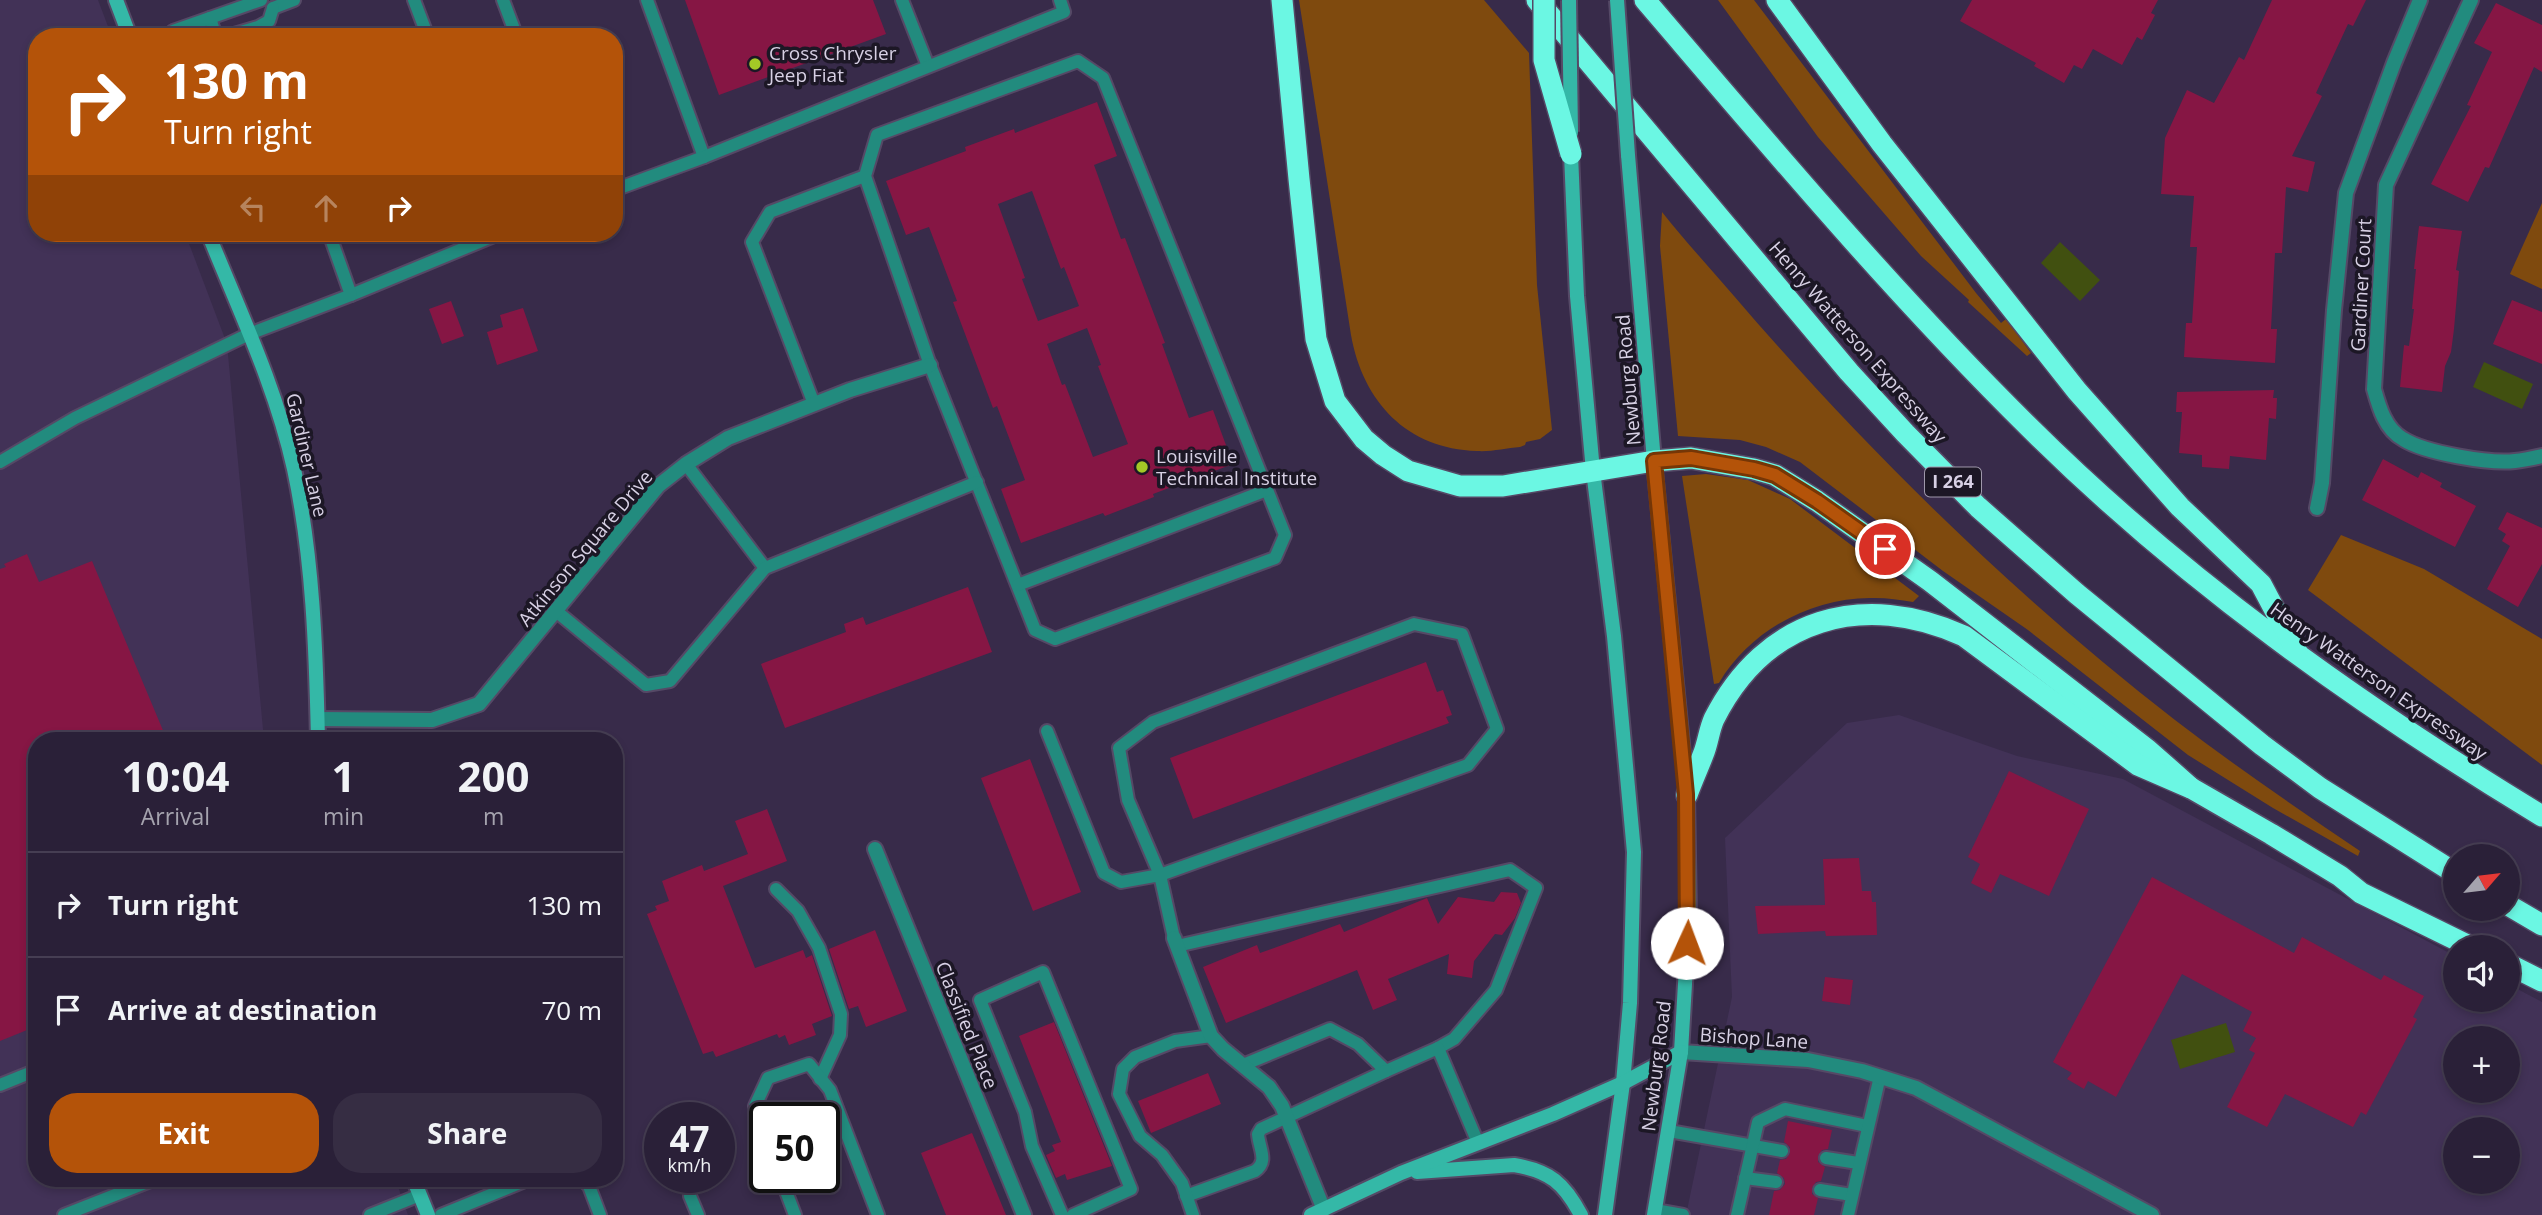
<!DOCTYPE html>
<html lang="en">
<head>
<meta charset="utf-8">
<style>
  :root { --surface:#2a2038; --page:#362d43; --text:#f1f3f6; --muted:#a5a3ae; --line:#463e53; --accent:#b45309 }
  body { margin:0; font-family:"Open Sans",sans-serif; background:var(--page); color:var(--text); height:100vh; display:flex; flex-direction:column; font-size:26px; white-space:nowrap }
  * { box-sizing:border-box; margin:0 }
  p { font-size:23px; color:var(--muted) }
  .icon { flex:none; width:38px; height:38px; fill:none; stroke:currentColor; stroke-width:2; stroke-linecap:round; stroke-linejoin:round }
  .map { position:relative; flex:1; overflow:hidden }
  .side { position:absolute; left:28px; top:732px; width:595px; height:455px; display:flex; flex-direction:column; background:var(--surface); border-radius:28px; box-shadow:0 4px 10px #0003,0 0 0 2px var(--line) }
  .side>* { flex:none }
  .guide { position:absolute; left:28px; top:28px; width:595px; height:214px; border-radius:28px; box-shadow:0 4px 10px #0003,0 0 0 2px var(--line); background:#b45309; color:#fff; overflow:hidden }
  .needle { width:46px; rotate:62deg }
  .fabs { position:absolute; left:2443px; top:844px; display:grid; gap:14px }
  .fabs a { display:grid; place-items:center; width:77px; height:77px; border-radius:50%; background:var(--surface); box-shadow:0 4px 10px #0003,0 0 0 2px var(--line); font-size:35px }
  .speed { position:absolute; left:644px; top:1102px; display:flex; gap:14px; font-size:35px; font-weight:700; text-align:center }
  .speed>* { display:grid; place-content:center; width:91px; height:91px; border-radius:50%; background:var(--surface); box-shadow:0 4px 10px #0003,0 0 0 2px var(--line); line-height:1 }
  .speed small { font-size:18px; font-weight:400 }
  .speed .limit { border:4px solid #111; border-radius:10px; background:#fff; color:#111 }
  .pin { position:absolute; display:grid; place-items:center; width:60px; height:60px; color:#fff; margin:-30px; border:4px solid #fff; border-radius:50%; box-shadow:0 2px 7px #0007 }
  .me { position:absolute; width:77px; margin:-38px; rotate:2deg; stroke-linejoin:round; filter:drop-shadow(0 0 5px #0008) }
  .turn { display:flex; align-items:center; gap:24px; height:147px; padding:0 21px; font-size:32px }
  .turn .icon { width:91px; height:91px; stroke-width:2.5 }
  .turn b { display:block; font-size:49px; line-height:60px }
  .lanes { display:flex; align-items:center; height:66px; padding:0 21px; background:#0003; justify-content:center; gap:35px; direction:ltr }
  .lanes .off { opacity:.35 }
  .eta { display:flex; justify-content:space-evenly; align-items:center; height:119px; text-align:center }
  .eta b { font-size:42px; font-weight:700; line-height:49px }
  .button { display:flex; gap:14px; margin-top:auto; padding:14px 21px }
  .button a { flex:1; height:80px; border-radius:28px; background:var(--accent); color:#fff; font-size:28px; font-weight:700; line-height:80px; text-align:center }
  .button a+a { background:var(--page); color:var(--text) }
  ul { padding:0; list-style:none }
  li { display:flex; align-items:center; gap:21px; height:105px; padding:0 21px; border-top:2px solid var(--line) }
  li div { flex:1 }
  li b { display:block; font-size:26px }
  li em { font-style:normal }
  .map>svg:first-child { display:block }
  .built { fill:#423257; fill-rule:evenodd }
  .green { fill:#7f4a0e }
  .water { fill:#415010 }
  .building { fill:#861644; fill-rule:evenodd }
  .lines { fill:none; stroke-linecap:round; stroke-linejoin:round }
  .lane-casing { stroke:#554966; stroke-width:16 }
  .street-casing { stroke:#554966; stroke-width:18 }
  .secondary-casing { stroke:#554966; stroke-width:18 }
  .highway-casing { stroke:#554966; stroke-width:24 }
  .lane { stroke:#228b7e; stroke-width:12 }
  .street { stroke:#228b7e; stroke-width:14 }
  .secondary { stroke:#34b8a7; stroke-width:14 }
  .highway { stroke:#6bf7e3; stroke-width:21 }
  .secondary-bridge-casing { stroke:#554966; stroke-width:18; stroke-linecap:butt }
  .highway-bridge-casing { stroke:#554966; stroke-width:24; stroke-linecap:butt }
  .secondary-bridge { stroke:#34b8a7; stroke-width:14 }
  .highway-bridge { stroke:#6bf7e3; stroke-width:21 }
  .route-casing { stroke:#753606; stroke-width:18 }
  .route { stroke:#b45309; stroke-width:12 }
  .poi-dot { fill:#a3c926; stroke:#1c1725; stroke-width:2.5 }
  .labels { text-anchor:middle; stroke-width:7; stroke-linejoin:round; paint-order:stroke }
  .shield { fill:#1c1725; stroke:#9f98ab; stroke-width:2 }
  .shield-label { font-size:18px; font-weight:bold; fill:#d7d0e4 }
  .poi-label { font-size:19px; fill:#d7d0e4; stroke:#1c1725; text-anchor:start }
  .street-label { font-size:19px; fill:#d7d0e4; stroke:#1c1725 }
</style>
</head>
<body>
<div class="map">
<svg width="2542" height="1215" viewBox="0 0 2542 1215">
  <rect width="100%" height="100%" fill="#382b4a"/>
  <g class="built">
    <path d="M 0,0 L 98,0 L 112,37 L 37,37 L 37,233 L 185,233 L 227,344 L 264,740 L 37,740 L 37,1178 L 395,1178 L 408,1215 L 0,1215 Z"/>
    <path d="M 1899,715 L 2017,756 L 2123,779 L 2455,956 L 2455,999 L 2508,999 L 2508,984 L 2542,1002 L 2542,1215 L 1686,1215 L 1732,997 L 1725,838 L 1847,723 ZM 2455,1038 L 2508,1038 L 2508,1090 L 2455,1090 ZM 2455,1129 L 2508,1129 L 2508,1181 L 2455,1181 Z"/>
  </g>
  <g class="green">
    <path d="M 1299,0 L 1484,0 L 1529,53 L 1537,285 L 1552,430 L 1540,439 L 1526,442 L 1525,445 L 1520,447 C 1506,448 1491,452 1477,451 C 1407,449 1363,402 1351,335 Z"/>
    <path d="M 1718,0 L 1754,0 L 1976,293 L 2001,323 L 2006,319 L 2031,353 L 2027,356 L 1968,302 L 1969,300 L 1921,256 L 1818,137 Z"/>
    <path d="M 2542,203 L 2542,289 L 2510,274 Z"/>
    <path d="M 1662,212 C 1685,241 1710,268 1734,296 C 1867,451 2014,595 2175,720 C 2235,766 2298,809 2360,851 L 2358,856 L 2273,808 L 2188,755 L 2028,630 L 1943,571 L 1800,462 L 1766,447 L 1740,440 L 1678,436 L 1660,246 Z"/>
    <path d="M 1706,474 L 1748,480 L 1790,499 L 1919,596 L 1913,602 C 1900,600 1888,598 1875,598 C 1814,596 1750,630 1719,683 L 1714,684 L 1682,476 Z"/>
    <path d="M 2341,535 L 2424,569 L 2542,639 L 2542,765 L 2308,590 Z"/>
  </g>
  <g class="water">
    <path d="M 2060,242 L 2100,280 L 2080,301 L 2041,263 Z"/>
    <path d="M 2484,362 L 2533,384 L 2522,409 L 2473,387 Z"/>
    <path d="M 2226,1023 L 2235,1052 L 2180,1069 L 2171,1040 Z"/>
  </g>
  <g class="building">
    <path d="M 685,0 L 873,0 L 886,34 L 719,95 Z"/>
    <path d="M 1972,0 L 2158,0 L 2151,13 L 2155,15 L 2142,40 L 2137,37 L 2122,65 L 2093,49 L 2082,69 L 2074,65 L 2064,83 L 2034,66 L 2036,63 L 1960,21 Z"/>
    <path d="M 2272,0 L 2366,0 L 2353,26 L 2348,24 L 2316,93 L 2322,96 L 2292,156 L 2315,162 L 2308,192 L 2286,187 L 2282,253 L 2275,253 L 2271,329 L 2277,329 L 2275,363 L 2184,357 L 2186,323 L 2192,323 L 2197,247 L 2190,247 L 2194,196 L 2161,194 L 2165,138 L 2187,90 L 2214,103 L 2239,57 L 2244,60 Z"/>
    <path d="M 2496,3 L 2542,25 L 2542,72 L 2534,67 L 2489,168 L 2485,167 L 2468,202 L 2431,184 L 2471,106 L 2467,105 L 2492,52 L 2474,43 Z"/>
    <path d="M 1097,102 L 1117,156 L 1094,165 L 1121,239 L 1125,238 L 1165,343 L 1162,344 L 1189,418 L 1213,410 L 1233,464 L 1153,494 L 1154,497 L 1105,516 L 1103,513 L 1021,543 L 1001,489 L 1025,480 L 997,406 L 993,408 L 953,302 L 957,301 L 929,227 L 906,235 L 886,181 L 966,151 L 965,147 L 1014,129 L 1015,133 ZM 1032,191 L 1061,269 L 1064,267 L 1079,306 L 1038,321 L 1022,279 L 1025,278 L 998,204 ZM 1087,328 L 1101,365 L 1098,366 L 1128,444 L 1093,457 L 1065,384 L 1062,385 L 1047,344 Z"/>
    <path d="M 2419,226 L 2462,231 L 2456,270 L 2459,271 L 2454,329 L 2451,352 L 2445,366 L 2442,392 L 2400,387 L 2404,345 L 2409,346 L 2414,309 L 2412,309 L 2416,269 L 2414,269 Z"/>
    <path d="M 2512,300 L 2542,312 L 2542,364 L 2493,344 Z"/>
    <path d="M 451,301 L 464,336 L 442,344 L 429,309 Z"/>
    <path d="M 523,308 L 538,351 L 497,365 L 487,332 L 503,327 L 500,315 Z"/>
    <path d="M 2274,390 L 2273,398 L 2277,398 L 2276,419 L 2269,418 L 2266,460 L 2230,456 L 2229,469 L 2202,467 L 2202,455 L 2179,453 L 2182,412 L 2176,412 L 2177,392 Z"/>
    <path d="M 2383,459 L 2418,478 L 2421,472 L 2442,483 L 2440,487 L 2476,506 L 2455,547 L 2362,500 Z"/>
    <path d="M 2507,512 L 2542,528 L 2542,564 L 2518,607 L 2487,589 L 2510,546 L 2502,541 L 2506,534 L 2498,529 Z"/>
    <path d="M 27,554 L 39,582 L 92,561 L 167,740 L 37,740 L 37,1026 L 0,1041 L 0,569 L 6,567 L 4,564 Z"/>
    <path d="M 968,587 L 992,652 L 785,728 L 761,664 L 846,632 L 844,624 L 863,617 L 866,625 Z"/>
    <path d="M 1426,662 L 1437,692 L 1443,690 L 1452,715 L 1446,717 L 1449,723 L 1193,819 L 1170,758 Z"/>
    <path d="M 1030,759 L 1081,892 L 1033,911 L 981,778 Z"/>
    <path d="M 2009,771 L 2089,809 L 2049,896 L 2000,874 L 1991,893 L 1971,883 L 1980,864 L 1968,857 Z"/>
    <path d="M 767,809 L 787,861 L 723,886 L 755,968 L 803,950 L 806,958 L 812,955 L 832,1016 L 812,1024 L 816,1035 L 789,1045 L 785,1035 L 779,1038 L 777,1034 L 716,1057 L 713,1051 L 703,1054 L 647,914 L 657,910 L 655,906 L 669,901 L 662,881 L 702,865 L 704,871 L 748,854 L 735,821 Z"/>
    <path d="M 1859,858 L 1862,891 L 1871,891 L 1872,902 L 1876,902 L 1877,935 L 1826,936 L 1825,931 L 1758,934 L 1755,906 L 1825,905 L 1823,859 Z"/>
    <path d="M 2152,877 L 2294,953 L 2302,937 L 2381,980 L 2384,975 L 2424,996 L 2413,1017 L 2417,1019 L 2366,1115 L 2361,1112 L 2353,1127 L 2285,1094 L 2267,1127 L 2227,1107 L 2255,1053 L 2249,1050 L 2256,1038 L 2243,1031 L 2252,1012 L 2182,974 L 2116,1097 L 2088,1081 L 2084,1089 L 2067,1079 L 2072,1073 L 2053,1062 Z"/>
    <path d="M 1501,892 L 1517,893 L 1521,903 L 1515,918 L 1502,935 L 1495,934 L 1474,961 L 1472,978 L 1447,974 L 1449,954 L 1388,979 L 1397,1000 L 1373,1010 L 1357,970 L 1226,1023 L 1203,967 L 1257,945 L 1260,953 L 1340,924 L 1344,932 L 1427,898 L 1438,924 L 1458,897 L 1494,902 Z"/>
    <path d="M 875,930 L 907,1011 L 866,1027 L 858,1006 L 849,1009 L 829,949 Z"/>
    <path d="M 1825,977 L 1853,980 L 1850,1005 L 1822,1001 Z"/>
    <path d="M 1054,1022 L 1112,1166 L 1067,1180 L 1065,1174 L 1056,1178 L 1046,1155 L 1055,1151 L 1052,1145 L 1061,1142 L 1019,1036 Z"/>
    <path d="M 1208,1073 L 1221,1104 L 1151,1133 L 1138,1101 Z"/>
    <path d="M 1788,1121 L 1832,1130 L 1828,1149 L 1822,1150 L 1818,1156 L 1818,1162 L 1825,1167 L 1821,1181 L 1816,1182 L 1812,1188 L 1812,1194 L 1818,1198 L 1814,1215 L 1769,1215 L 1774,1191 L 1780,1190 L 1785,1184 L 1784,1178 L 1777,1173 L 1780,1160 L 1786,1159 L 1790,1153 L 1790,1147 L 1784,1142 Z"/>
    <path d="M 972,1133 L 1006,1215 L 946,1215 L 921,1153 Z"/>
  </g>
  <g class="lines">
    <defs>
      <g id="lane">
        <path d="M 414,0 L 428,37"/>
        <path d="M 503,0 L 517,37"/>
        <path d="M 647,0 L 704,157"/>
        <path d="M 902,0 L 928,66"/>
        <path d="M 273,8 L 294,0"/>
        <path d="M 210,18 L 216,37"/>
        <path d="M 170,37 L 173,31 L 261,0"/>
        <path d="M 224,37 L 258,27 L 269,21 L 273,8"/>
        <path d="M 614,190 L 704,157 L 1064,12 L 1060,0"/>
        <path d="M 351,295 L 501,233"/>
        <path d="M 814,404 L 752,242 L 770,212 L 865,176 L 877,135 L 1078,61 L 1103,78 L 1285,535 L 1275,558 L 1055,639 L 1035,630 L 930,365 L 865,176"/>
        <path d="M 0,462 L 75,418 L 249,334 L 351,295 L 329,233"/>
        <path d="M 686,464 L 765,568"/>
        <path d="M 1018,585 L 1267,490"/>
        <path d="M 556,611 L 646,685 L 670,681 L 765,568 L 977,482"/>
        <path d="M 1047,731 L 1104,873 L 1121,882 L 1160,875 L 1468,765 L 1497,729 L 1462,634 L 1414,624 L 1153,722 L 1119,748 L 1128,800 L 1160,875 L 1174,938"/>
        <path d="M 776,889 L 798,911 L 819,948 L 841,1014 L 840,1035 L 820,1079"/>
        <path d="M 1177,946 L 1510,870 L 1536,888 L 1496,990 L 1454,1039 L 1438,1048"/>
        <path d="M 1243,1065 L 1330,1029 L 1358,1044 L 1386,1071 L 1438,1048 L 1478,1143"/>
        <path d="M 0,1085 L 37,1070"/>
        <path d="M 1669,1131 L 1782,1151"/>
        <path d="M 765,1133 L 755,1106 L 768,1078 L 809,1064 L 830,1090 L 878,1215"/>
        <path d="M 1826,1158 L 1858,1163"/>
        <path d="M 581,1178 L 589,1186 L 600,1215"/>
        <path d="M 781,1178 L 795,1215"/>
        <path d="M 1745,1178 L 1776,1182"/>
        <path d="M 1820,1190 L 1852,1195"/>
        <path d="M 690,1196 L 698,1215"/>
        <path d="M 1186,1196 L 1255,1171 C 1269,1161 1259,1149 1258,1134 L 1261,1129 L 1386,1071"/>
        <path d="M 1655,1210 L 1683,1215"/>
        <path d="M 64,1215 L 158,1178"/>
        <path d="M 370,1215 L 420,1195"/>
        <path d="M 441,1215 L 532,1178"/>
        <path d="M 1062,1215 L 1032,1146 L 1025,1112 L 980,1000 L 1043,972 L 1131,1189 L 1073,1215"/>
        <path d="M 1193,1215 L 1182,1183 L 1162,1155 L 1140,1136 L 1119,1094 L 1123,1069 L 1135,1057 L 1175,1041 L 1211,1036"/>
        <path d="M 1737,1215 L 1758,1122 L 1785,1109 L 1867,1126"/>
        <path d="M 1848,1215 L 1880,1076"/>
      </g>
      <g id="street">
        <path d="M 2471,0 L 2386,185 L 2374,389 C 2379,407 2385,429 2403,439 C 2425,453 2490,464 2515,461 C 2524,460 2533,458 2542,456"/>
        <path d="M 2317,508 L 2322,483 L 2334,310 L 2346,193 L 2394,63 L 2420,0"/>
        <path d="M 318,719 L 432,720 L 479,704 L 658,486 L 686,464 L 728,438 L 850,390 L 930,365"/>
        <path d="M 875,849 L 1024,1215"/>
        <path d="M 1174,938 L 1211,1036 L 1223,1049 L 1269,1087 L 1282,1106 L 1324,1210"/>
        <path d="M 1681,1052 L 1808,1060 L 1862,1071 L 1916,1088 L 2152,1215"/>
      </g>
      <g id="secondary">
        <path d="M 116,0 L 130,37"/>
        <path d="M 1571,154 L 1577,296 L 1593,471 L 1614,636 L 1634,852 L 1630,1003 L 1623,1083 L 1605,1215"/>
        <path d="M 1628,155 L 1654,461 L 1687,795 L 1689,916 L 1681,1052 L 1654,1215"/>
        <path d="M 208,233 C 239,310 276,387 294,469 C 313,558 316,650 318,740"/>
        <path d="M 1417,1172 L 1514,1165 C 1550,1171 1564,1183 1581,1215"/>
        <path d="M 413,1178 L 428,1215"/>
        <path d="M 1311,1215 L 1401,1173 L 1553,1114 L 1623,1083 L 1681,1052"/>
      </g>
      <g id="highway">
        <path d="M 1282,0 L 1299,179 L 1316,339 L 1335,401 L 1364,439 L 1383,455 L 1408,471 L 1460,486 L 1503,486 L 1654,461 L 1691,458 L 1754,469 L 1775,475 L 1817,501 L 1930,581 L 2148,750 L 2191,788"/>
        <path d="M 1537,0 L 1849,372 L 1905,433 L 1978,507 L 2077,594 L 2262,745 L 2320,788 L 2455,873"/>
        <path d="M 1645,0 C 1770,146 1893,293 2030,428 C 2183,580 2359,705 2542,816"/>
        <path d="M 1777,0 L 1882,144 L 2077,391 L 2180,507 L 2261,584 L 2297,652"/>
        <path d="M 1687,795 C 1692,781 1698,768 1703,755 C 1708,743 1709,730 1714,719 C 1765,618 1863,590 1964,636 L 2138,765 L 2191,788 L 2271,834 L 2340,876 L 2361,893 L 2471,947"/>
        <path d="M 2508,905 L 2542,925"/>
        <path d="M 2508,964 L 2542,981"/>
      </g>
    </defs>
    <use href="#lane" class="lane-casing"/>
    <use href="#street" class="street-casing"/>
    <use href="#secondary" class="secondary-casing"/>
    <use href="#highway" class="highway-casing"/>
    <use href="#lane" class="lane"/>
    <use href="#street" class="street"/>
    <use href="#secondary" class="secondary"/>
    <use href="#highway" class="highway"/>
    <defs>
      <g id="secondary-bridge">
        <path d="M 1569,0 L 1571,132"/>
        <path d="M 1617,0 L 1628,155"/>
      </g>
      <path id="highway-bridge" d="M 1544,0 L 1544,60 L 1571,154"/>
    </defs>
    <use href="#secondary-bridge" class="secondary-bridge-casing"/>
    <use href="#highway-bridge" class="highway-bridge-casing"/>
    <use href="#secondary-bridge" class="secondary-bridge"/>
    <use href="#highway-bridge" class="highway-bridge"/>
  </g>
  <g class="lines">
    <defs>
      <path id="route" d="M 1687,943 L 1686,794 L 1654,461 L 1691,458 L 1754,469 L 1775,475 L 1817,501 L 1885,549"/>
    </defs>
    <use href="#route" class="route-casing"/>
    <use href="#route" class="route"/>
  </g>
  <g class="poi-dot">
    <circle cx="755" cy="64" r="7"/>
    <circle cx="1142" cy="467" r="7"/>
  </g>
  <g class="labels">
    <rect class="shield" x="1925" y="467.5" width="56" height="29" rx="5"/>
    <g class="shield-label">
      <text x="1953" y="488">I 264</text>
    </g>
    <g class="poi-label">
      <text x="769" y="60">Cross Chrysler<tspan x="769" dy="22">Jeep Fiat</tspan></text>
      <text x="1156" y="463">Louisville<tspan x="1156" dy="22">Technical Institute</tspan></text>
    </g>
    <g class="street-label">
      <text transform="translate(2361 285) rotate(-87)" y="7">Gardiner Court</text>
      <text transform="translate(1858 342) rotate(49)" y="7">Henry Watterson Expressway</text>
      <text transform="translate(1628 380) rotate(-95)" y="7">Newburg Road</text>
      <text transform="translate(307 455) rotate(77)" y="7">Gardiner Lane</text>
      <text transform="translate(585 548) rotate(-50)" y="7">Atkinson Square Drive</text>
      <text transform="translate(2379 681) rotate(35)" y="7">Henry Watterson Expressway</text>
      <text transform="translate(967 1025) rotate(68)" y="7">Classified Place</text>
      <text transform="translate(1754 1038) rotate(4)" y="7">Bishop Lane</text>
      <text transform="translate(1656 1066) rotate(-83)" y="7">Newburg Road</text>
    </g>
  </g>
</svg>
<div class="fabs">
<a><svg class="needle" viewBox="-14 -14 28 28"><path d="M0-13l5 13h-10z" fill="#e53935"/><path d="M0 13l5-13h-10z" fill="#a5a3ae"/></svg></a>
<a><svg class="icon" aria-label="sound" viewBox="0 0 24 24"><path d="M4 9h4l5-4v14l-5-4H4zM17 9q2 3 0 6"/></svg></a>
<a>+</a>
<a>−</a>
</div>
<div class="speed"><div>47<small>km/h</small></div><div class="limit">50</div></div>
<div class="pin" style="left:1885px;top:549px;background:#d93025"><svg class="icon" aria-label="arrive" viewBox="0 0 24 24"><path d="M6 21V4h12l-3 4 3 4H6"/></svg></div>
<svg class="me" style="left:1687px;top:943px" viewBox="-20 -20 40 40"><circle r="19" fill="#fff"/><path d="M0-13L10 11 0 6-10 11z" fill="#b45309"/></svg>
<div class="guide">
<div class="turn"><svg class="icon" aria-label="right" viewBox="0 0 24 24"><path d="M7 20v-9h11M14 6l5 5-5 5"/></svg><div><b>130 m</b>Turn right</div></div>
<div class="lanes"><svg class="icon off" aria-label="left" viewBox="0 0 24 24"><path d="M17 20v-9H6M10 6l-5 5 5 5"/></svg><svg class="icon off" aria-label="ahead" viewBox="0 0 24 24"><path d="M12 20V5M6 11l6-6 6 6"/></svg><svg class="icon" aria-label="right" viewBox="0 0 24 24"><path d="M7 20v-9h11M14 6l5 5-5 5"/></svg></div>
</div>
<section class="side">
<div class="eta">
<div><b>10:04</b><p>Arrival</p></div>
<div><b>1</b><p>min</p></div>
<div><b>200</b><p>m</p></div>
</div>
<ul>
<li><svg class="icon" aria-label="right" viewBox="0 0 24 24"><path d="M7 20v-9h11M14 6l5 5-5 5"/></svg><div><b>Turn right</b></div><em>130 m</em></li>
<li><svg class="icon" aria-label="arrive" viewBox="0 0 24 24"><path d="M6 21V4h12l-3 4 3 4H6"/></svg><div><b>Arrive at destination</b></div><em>70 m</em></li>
</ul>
<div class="button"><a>Exit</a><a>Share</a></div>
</section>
</div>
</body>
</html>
